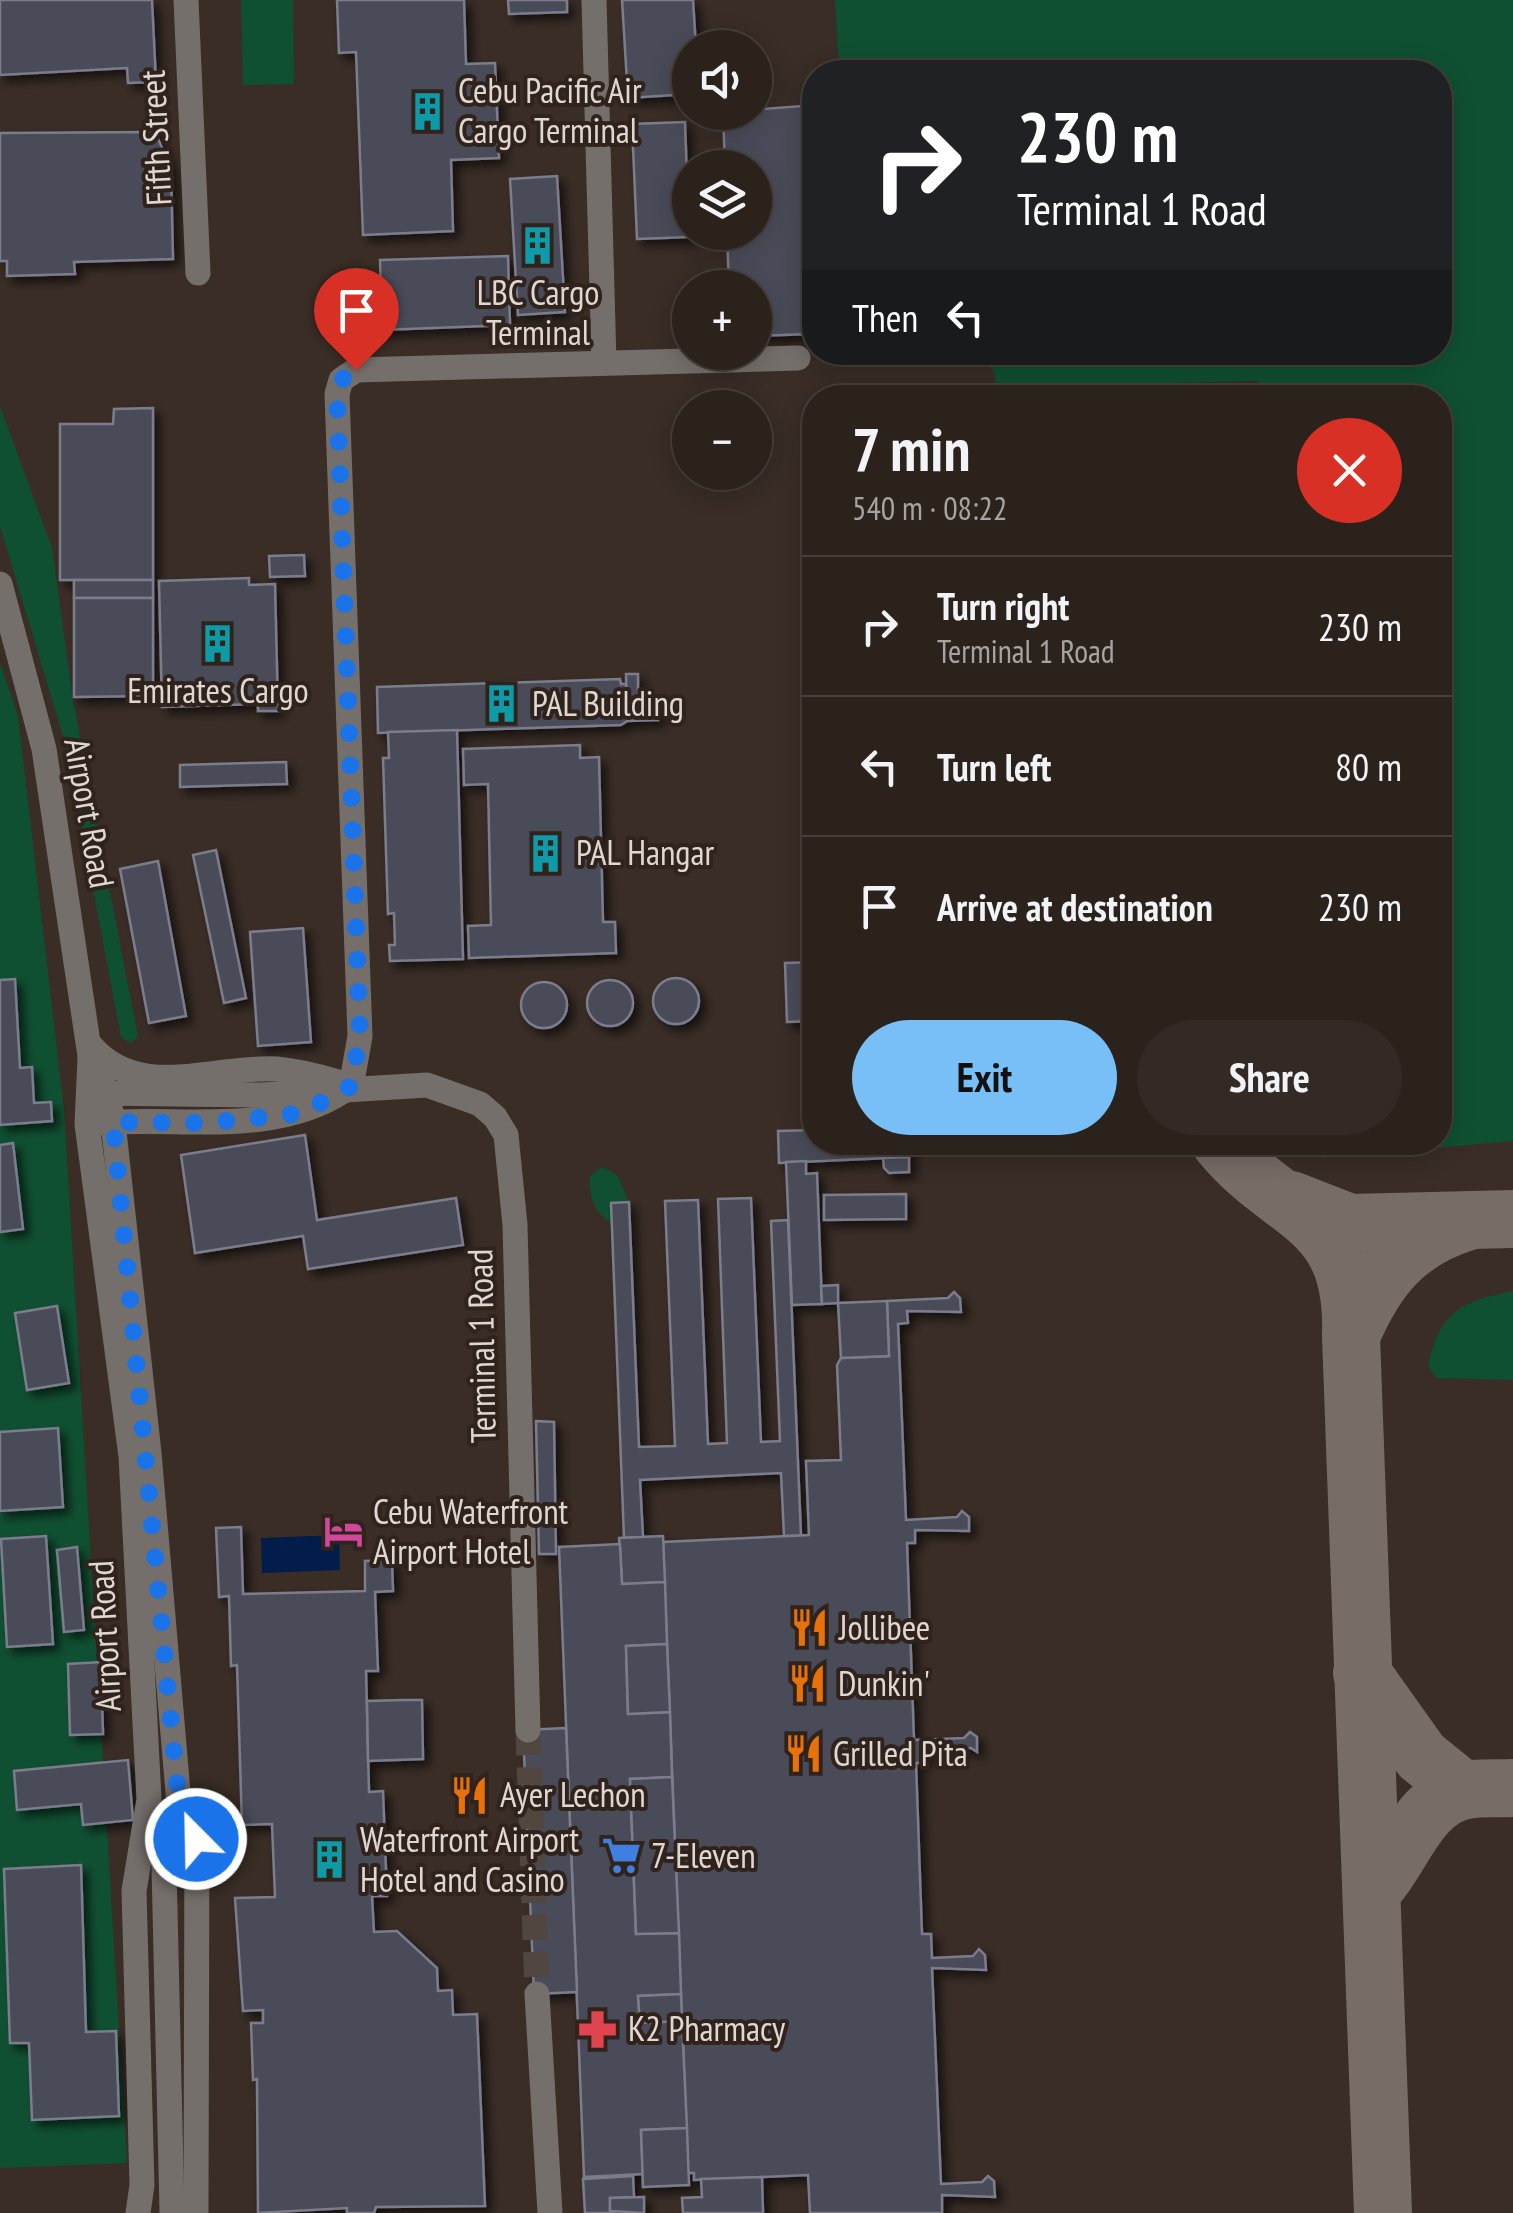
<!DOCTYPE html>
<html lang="en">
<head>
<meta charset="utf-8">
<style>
  :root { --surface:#2b221c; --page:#332a25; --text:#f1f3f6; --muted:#a6a4a3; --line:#473f3b; --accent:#78bff7 }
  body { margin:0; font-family:"PT Sans Narrow",sans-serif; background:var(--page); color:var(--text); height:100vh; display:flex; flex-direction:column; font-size:38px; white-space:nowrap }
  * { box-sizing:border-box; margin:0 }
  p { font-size:32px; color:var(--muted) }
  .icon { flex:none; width:55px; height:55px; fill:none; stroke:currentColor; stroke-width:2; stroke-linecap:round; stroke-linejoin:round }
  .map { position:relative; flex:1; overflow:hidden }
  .panel { position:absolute; left:802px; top:385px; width:650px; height:770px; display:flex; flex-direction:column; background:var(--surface); border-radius:40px; box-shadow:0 5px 25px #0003,0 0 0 2px var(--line) }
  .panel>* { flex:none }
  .hud { position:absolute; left:802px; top:60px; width:650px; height:305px; border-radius:40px; box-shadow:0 5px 25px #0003,0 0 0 2px var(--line); background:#202124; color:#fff; overflow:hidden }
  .controls { position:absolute; left:672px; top:30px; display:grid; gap:20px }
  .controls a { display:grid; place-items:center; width:100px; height:100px; border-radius:50%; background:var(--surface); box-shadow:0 5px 25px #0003,0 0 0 2px var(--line); font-size:50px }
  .pin { position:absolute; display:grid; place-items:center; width:85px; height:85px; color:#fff; margin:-102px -42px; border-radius:50% 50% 50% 0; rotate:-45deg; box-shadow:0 0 10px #0007 }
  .pin .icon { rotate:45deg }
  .me { position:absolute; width:110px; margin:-55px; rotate:337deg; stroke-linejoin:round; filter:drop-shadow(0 0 8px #0008) }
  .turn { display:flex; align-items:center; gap:35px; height:210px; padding:0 50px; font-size:45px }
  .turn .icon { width:130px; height:130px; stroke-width:2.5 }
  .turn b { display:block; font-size:70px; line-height:85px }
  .then { display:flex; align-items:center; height:95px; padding:0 50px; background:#0003; gap:20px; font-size:38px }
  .round { display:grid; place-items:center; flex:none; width:105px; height:105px; border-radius:52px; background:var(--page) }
  .head { display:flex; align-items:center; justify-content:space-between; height:170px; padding:0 50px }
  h1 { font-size:60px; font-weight:800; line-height:75px }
  .action { display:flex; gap:20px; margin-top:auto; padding:20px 50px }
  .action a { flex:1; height:115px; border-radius:60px; background:var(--accent); color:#111; font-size:40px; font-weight:800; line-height:115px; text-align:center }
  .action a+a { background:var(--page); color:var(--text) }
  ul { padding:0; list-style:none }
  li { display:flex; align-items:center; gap:30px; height:140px; padding:0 50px; border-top:2px solid var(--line) }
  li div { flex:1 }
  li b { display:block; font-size:38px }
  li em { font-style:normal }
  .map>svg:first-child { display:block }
  .green { fill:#105032 }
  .water { fill:#021d49 }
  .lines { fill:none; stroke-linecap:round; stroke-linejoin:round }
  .taxiway { stroke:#776c66; stroke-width:58 }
  .building { fill:#4a4b59; stroke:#7b7d8c; stroke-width:2.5; filter:url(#shadow) }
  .minor-tunnel { stroke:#524640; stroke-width:25; stroke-dasharray:25 12; stroke-linecap:butt }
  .minor { stroke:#756f6b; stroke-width:25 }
  .route { stroke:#1a73e8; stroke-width:18; stroke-dasharray:0 32.4 }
  .labels { text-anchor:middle; stroke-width:8; stroke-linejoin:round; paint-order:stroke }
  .poi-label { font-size:35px; fill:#e0d7d3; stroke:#2f231c; text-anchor:start }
  .street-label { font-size:35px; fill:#e0d7d3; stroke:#2f231c }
</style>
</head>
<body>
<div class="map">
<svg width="1513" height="2213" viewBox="0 0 1513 2213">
  <defs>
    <filter id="shadow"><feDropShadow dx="6" dy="6" stdDeviation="5" flood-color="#0009"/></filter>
  </defs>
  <rect width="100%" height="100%" fill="#392d26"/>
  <g class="green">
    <path d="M 241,0 L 293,0 L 294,84 L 243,85 Z"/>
    <path d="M 835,0 L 1513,0 L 1513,1141 L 1322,1158 L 1307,1143 L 1440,1142 L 1440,398 L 1259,397 L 1258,381 L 997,387 L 994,372 L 978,353 L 1440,352 L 1440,72 L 839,72 Z"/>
    <path d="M 0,406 L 52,548 L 73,700 L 138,1037 L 130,1043 L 121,1037 L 66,746 L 0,526 Z"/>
    <path d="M 0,663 L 18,716 L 64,1110 L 127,2163 L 0,2168 Z"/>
    <path d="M 602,1167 L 617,1175 L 629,1202 L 611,1203 L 612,1223 C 595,1214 588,1195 590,1176 Z"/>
    <path d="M 1513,1291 L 1513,1380 L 1437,1378 L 1428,1367 C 1439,1312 1461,1301 1513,1291 Z"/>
  </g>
  <path class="water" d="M 339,1535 L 340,1570 L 262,1573 L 261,1538 Z"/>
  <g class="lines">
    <g class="taxiway">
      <path d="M 1220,1142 C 1283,1220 1355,1211 1351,1336"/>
      <path d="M 1291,1200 L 1350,1223 L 1513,1219"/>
      <path d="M 1362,1673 L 1421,1756 L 1463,1790"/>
      <path d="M 1373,1890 C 1403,1859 1417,1799 1466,1790 C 1481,1787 1498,1789 1513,1788"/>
      <path d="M 1383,2213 L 1351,1336 C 1376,1277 1406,1240 1469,1221"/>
    </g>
  </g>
  <g class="building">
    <path d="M 0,0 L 152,0 L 156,82 L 128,83 L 127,68 L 0,75 Z"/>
    <path d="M 337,0 L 464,0 L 466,64 L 495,63 L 499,158 L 451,160 L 453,231 L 363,235 L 356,52 L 339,53 Z"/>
    <path d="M 508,0 L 567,0 L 567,12 L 509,14 Z"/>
    <path d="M 622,0 L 693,0 L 696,48 L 690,48 L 690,94 L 628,98 Z"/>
    <path d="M 802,106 L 810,334 L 755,336 L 755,288 L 729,288 L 727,232 L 755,232 L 755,168 L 725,168 L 723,112 Z"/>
    <path d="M 685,122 L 689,237 L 637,239 L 632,124 Z"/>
    <path d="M 155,132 L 171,168 L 173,259 L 74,262 L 75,274 L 7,276 L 7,261 L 0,261 L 0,133 Z"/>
    <path d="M 557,176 L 565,312 L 518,315 L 510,179 Z"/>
    <path d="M 508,256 L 510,325 L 382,330 L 380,260 Z"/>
    <path d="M 153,408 L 153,580 L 60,580 L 60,424 L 113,424 L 114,409 Z"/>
    <path d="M 304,555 L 305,576 L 270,577 L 269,556 Z"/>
    <path d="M 249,578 L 249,585 L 275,584 L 278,711 L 258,711 L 258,704 L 162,707 L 159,581 Z"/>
    <rect x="74" y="580" width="79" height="18"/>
    <path d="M 74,598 L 153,598 L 153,696 L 74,697 Z"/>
    <path d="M 626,674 L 638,674 L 638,698 L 658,697 L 658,720 L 627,721 Z"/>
    <path d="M 620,679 L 621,684 L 626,684 L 627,721 L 621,725 L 378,733 L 377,687 Z"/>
    <path d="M 457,730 L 463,959 L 390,961 L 389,945 L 395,945 L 394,913 L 388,914 L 383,758 L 389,758 L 388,732 Z"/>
    <path d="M 580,745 L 580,758 L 599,757 L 603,922 L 615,922 L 616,953 L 469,958 L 468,926 L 491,925 L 488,784 L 464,785 L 463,749 Z"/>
    <path d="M 286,762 L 287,784 L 180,787 L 180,765 Z"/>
    <path d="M 216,850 L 246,998 L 224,1003 L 193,855 Z"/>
    <path d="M 158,861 L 186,1016 L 149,1023 L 120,869 Z"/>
    <path d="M 303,928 L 311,1042 L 258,1046 L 250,932 Z"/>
    <path d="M 815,962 L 815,1021 L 787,1022 L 785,963 Z"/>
    <circle cx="676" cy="1001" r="23"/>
    <path d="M 15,979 L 20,1068 L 32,1067 L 34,1103 L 51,1102 L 52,1121 L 0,1125 L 0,980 Z"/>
    <circle cx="610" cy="1003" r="23"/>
    <circle cx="544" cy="1005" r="23"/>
    <path d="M 815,1130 L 815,1142 L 908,1142 L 909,1157 L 779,1163 L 778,1131 Z"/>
    <path d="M 305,1135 L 317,1220 L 456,1198 L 463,1245 L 308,1269 L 303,1236 L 195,1253 L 181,1155 Z"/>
    <path d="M 13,1143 L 23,1229 L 0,1232 L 0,1145 Z"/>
    <path d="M 909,1157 L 909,1172 L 889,1173 L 884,1168 L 883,1158 Z"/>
    <path d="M 806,1161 L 806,1174 L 817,1173 L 822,1304 L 792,1305 L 786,1162 Z"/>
    <path d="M 906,1194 L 906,1219 L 824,1220 L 824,1195 Z"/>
    <path d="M 751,1198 L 761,1442 L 780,1441 L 771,1221 L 788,1220 L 801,1536 L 784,1536 L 781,1473 L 640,1480 L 643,1537 L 624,1538 L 611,1203 L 629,1202 L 639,1447 L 675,1446 L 665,1201 L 698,1200 L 708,1444 L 727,1443 L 718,1199 Z"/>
    <path d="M 838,1285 L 838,1303 L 822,1304 L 821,1286 Z"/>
    <path d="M 954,1292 L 960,1298 L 961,1312 L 907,1311 L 908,1323 L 898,1324 L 906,1520 L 957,1517 L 962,1511 L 969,1517 L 969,1531 L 915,1530 L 915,1543 L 907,1543 L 914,1740 L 964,1738 L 970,1732 L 977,1737 L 977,1752 L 971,1748 L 924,1751 L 924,1763 L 916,1763 L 922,1934 L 931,1934 L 932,1958 L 973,1956 L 979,1949 L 985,1955 L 986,1970 L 932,1968 L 941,2184 L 982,2182 L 988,2176 L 994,2181 L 995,2197 L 942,2195 L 942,2213 L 810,2213 L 808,2175 L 694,2180 L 694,2173 L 688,2173 L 663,1542 L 809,1535 L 806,1461 L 841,1460 L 837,1365 L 841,1358 L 889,1356 L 887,1301 L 948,1298 Z"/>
    <path d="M 887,1301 L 889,1356 L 841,1358 L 838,1303 Z"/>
    <path d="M 57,1306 L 69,1383 L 27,1390 L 15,1313 Z"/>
    <path d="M 536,1421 L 554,1422 L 556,1554 L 539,1554 Z"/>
    <path d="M 58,1428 L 63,1507 L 0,1511 L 0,1432 Z"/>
    <path d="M 241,1527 L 243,1594 L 365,1591 L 365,1561 L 392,1560 L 393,1591 L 375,1592 L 378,1671 L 366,1671 L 369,1792 L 383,1791 L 387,1896 L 372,1896 L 374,1932 L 397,1931 L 437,1968 L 438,1991 L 452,1990 L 453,2015 L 477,2014 L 485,2206 L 376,2207 L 374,2213 L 347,2213 L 347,2208 L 258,2213 L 257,2079 L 253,2080 L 251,2023 L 263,2023 L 263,2010 L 243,2011 L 235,1898 L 275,1897 L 272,1824 L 242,1825 L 237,1665 L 231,1666 L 229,1596 L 219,1597 L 216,1528 Z"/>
    <path d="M 46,1536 L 53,1644 L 7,1647 L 1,1539 Z"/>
    <path d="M 663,1536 L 665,1582 L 622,1584 L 619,1538 Z"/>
    <path d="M 620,1544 L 622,1584 L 665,1582 L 667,1644 L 626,1646 L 628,1714 L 670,1712 L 672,1777 L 630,1779 L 636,1934 L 679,1933 L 681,1994 L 638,1996 L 640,2023 L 682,2021 L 687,2128 L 641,2130 L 643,2174 L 584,2177 L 559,1547 Z"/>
    <path d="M 77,1547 L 84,1630 L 64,1632 L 57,1550 Z"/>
    <path d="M 667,1644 L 670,1712 L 628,1714 L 626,1646 Z"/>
    <path d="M 101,1662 L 103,1734 L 70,1735 L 68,1664 Z"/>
    <path d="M 404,1700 L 422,1700 L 423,1759 L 368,1761 L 367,1701 Z"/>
    <path d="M 566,1728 L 577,1992 L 534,1994 L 523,1730 Z"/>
    <path d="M 128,1760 L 133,1820 L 83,1825 L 81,1804 L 17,1810 L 14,1771 Z"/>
    <path d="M 672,1777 L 679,1933 L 636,1934 L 630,1779 Z"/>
    <path d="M 81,1865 L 86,2032 L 116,2031 L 119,2116 L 32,2120 L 29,2043 L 10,2043 L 4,1869 Z"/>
    <path d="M 681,1994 L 682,2021 L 640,2023 L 638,1996 Z"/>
    <path d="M 687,2128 L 689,2185 L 643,2187 L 641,2130 Z"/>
    <path d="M 633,2176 L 634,2197 L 610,2198 L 610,2211 L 616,2213 L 585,2213 L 583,2179 Z"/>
    <path d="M 762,2177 L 763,2213 L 683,2213 L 682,2198 L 702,2197 L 701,2179 Z"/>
    <path d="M 644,2197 L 644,2213 L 610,2211 L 610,2198 Z"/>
  </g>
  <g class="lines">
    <path class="minor-tunnel" d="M 528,1730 L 537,1994"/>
    <g class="minor">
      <path d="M 186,0 L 198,273"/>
      <path d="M 594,0 L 604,363"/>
      <path d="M 0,584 L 44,749 L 90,1056 L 107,1092 L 113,1122 L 149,1453 L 179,1804 L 163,1823 L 172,2213"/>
      <path d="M 91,1046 C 139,1102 213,1065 277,1069 C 297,1071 318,1076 338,1082"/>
      <path d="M 90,1058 L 87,1124 L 131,1456 L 149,1799 L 134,1891 L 142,2185 L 138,2213"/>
      <path d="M 351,1087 L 360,1036 L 337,394 L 341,380 L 356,370 L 798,358"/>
      <path d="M 95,1093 L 262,1095 L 427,1085 L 480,1104 L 495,1117 L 506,1135 L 515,1225 L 528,1730"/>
      <path d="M 98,1123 C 179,1116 271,1137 342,1092"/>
      <path d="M 179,1804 L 197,1818 L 196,2213"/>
      <path d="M 537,1994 L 550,2213"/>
    </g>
  </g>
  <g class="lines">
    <path class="route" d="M 196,1839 L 197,1818 L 179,1804 L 113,1122 L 206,1123 L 302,1113 L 351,1086 L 360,1036 L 337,394 L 341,380 L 356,370"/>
  </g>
  <defs>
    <symbol id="building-bare" viewBox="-9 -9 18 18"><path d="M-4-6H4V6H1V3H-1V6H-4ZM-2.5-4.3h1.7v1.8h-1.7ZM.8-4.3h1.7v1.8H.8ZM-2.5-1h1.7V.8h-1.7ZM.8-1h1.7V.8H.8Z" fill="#0f9aa8" stroke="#2f231c" stroke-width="2.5" paint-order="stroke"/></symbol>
    <symbol id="hotel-bare" viewBox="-9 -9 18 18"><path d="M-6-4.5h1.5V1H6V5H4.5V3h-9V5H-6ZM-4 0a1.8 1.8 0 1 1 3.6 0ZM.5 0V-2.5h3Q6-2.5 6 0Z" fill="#d1479c" stroke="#2f231c" stroke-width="2.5" paint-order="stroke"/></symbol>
    <symbol id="restaurant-bare" viewBox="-9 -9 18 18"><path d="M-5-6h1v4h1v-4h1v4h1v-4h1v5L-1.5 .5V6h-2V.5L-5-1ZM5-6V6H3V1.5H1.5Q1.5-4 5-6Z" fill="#e8710a" stroke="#2f231c" stroke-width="2.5" paint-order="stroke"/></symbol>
    <symbol id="supermarket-bare" viewBox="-9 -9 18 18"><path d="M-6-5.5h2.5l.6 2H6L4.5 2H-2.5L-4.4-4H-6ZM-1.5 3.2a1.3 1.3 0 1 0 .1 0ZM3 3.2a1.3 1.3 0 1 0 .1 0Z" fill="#3f7fe0" stroke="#2f231c" stroke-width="2.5" paint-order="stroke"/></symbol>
    <symbol id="pharmacy-bare" viewBox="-9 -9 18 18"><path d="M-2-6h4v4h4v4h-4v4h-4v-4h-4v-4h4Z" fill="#e0444e" stroke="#2f231c" stroke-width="2.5" paint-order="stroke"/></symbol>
  </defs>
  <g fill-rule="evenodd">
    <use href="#building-bare" x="400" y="84" width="55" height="55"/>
    <use href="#building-bare" x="510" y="218" width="55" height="55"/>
    <use href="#building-bare" x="190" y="616" width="55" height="55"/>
    <use href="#building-bare" x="474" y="676" width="55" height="55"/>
    <use href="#building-bare" x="518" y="826" width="55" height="55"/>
    <use href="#hotel-bare" x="316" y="1504" width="55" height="55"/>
    <use href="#restaurant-bare" x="782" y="1600" width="55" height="55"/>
    <use href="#restaurant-bare" x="780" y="1656" width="55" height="55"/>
    <use href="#restaurant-bare" x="776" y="1726" width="55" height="55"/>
    <use href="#restaurant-bare" x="442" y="1768" width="55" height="55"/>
    <use href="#supermarket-bare" x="594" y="1828" width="55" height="55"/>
    <use href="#building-bare" x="302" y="1832" width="55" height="55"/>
    <use href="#pharmacy-bare" x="570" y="2002" width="55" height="55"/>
  </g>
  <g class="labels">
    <g class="poi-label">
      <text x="458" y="103">Cebu Pacific Air<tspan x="458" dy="40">Cargo Terminal</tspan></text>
      <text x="538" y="305" text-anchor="middle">LBC Cargo<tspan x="538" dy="40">Terminal</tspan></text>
      <text x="218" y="703" text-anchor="middle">Emirates Cargo</text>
      <text x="532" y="716">PAL Building</text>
      <text x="576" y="865">PAL Hangar</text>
      <text x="373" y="1524">Cebu Waterfront<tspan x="373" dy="40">Airport Hotel</tspan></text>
      <text x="839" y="1640">Jollibee</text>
      <text x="838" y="1696">Dunkin'</text>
      <text x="833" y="1766">Grilled Pita</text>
      <text x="500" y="1807">Ayer Lechon</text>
      <text x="360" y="1852">Waterfront Airport<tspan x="360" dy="40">Hotel and Casino</tspan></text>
      <text x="651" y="1868">7-Eleven</text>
      <text x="628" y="2041">K2 Pharmacy</text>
    </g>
    <g class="street-label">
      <text transform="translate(156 138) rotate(-93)" y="12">Fifth Street</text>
      <text transform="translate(89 813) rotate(80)" y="12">Airport Road</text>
      <text transform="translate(482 1346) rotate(-91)" y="12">Terminal 1 Road</text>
      <text transform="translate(105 1636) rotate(-93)" y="12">Airport Road</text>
    </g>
  </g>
</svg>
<div class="controls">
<a><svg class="icon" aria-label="sound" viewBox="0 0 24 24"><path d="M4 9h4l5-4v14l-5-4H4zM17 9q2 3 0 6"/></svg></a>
<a><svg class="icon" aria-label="layers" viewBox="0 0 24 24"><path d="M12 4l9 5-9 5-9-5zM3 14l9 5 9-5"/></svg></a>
<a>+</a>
<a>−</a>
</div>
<div class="pin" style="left:356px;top:370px;background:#d93025"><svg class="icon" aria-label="arrive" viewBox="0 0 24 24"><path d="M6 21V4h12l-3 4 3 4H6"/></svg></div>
<svg class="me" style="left:196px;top:1839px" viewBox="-20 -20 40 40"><circle r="17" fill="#1a73e8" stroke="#fff" stroke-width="3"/><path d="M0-11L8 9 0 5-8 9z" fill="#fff"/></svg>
<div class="hud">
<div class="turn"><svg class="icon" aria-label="right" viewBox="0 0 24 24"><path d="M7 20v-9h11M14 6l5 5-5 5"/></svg><div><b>230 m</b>Terminal 1 Road</div></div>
<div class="then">Then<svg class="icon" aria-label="left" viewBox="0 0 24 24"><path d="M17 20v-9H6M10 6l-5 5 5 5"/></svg></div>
</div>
<section class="panel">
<div class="head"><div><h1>7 min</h1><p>540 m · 08:22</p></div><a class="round" style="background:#d93025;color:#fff"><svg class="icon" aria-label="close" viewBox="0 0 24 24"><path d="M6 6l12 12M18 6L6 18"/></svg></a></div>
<ul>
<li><svg class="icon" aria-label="right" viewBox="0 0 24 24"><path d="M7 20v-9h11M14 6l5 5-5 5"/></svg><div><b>Turn right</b><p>Terminal 1 Road</p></div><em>230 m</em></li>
<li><svg class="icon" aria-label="left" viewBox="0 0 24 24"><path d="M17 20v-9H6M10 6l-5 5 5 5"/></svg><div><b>Turn left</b></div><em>80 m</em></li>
<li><svg class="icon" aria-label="arrive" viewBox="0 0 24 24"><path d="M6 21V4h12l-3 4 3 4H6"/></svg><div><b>Arrive at destination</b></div><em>230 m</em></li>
</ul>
<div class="action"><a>Exit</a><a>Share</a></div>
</section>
</div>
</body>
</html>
